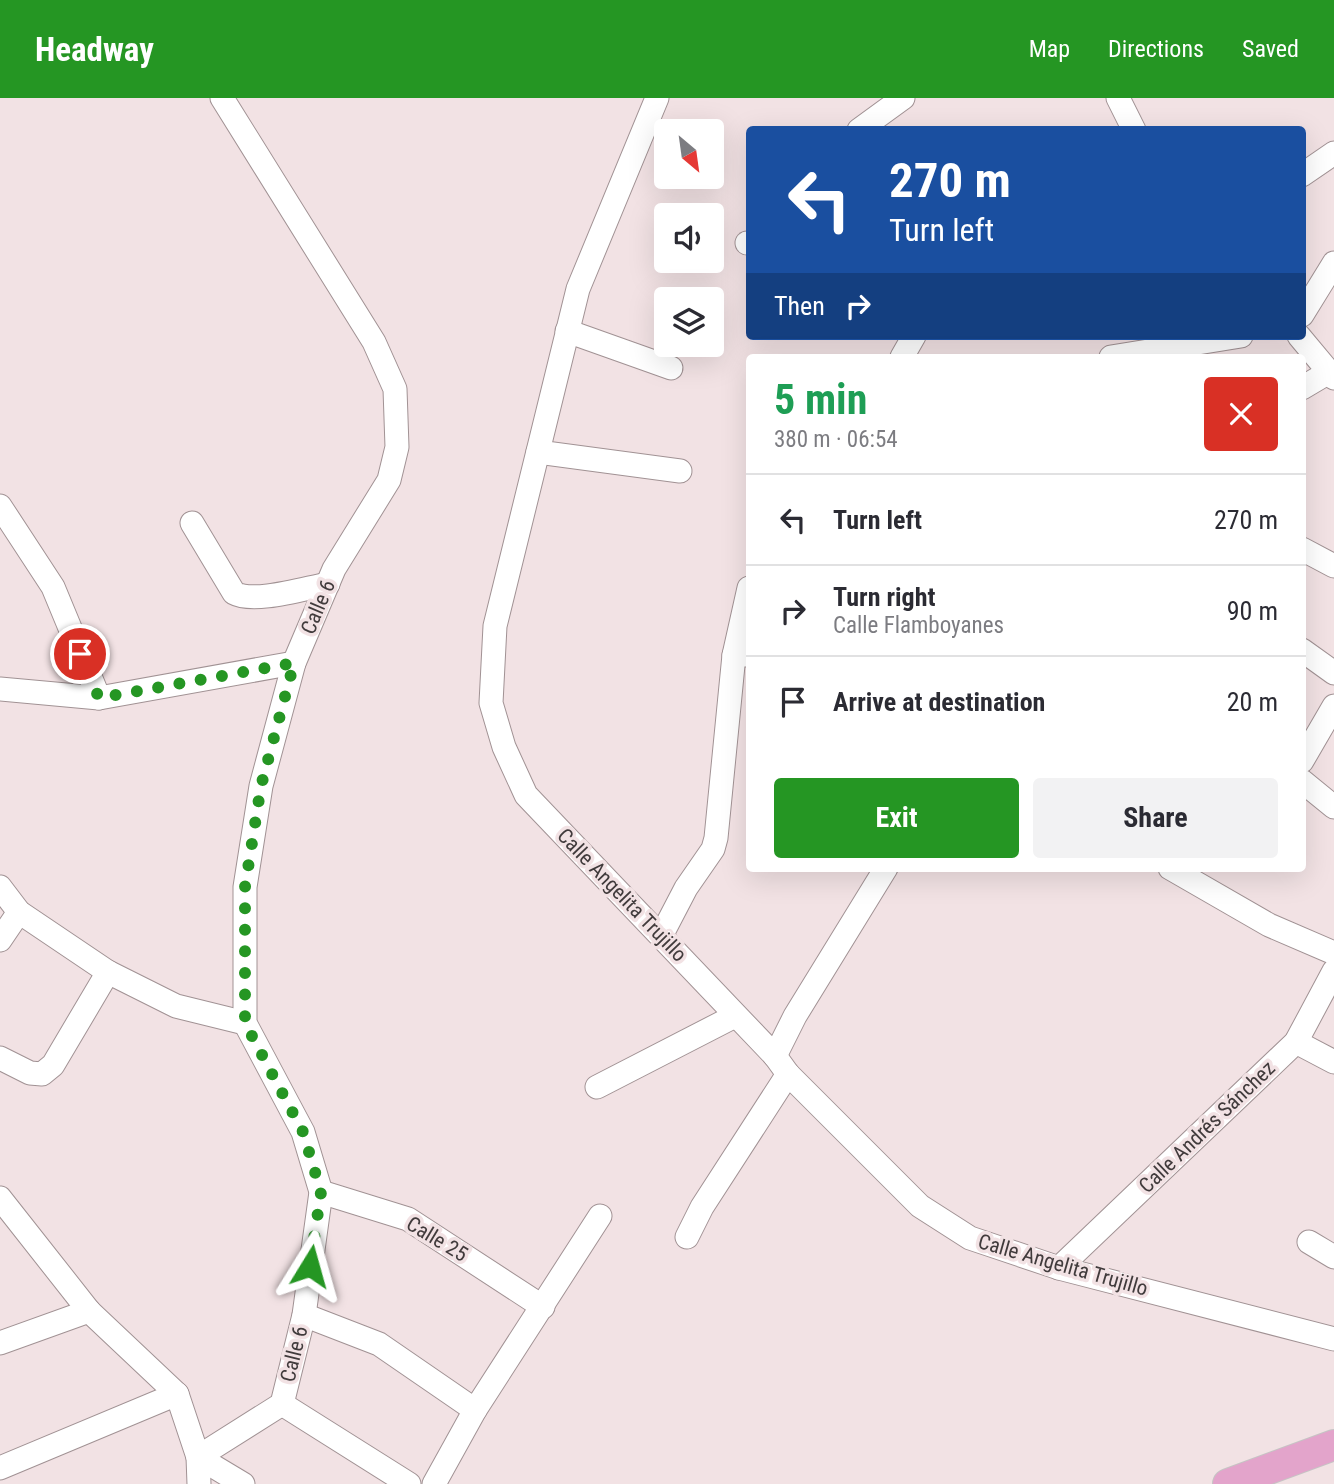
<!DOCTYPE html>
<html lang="en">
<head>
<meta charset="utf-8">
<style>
  :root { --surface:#fff; --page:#f2f2f3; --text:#2b2b33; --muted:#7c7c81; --line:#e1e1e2; --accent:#259623 }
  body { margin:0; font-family:"Roboto Condensed",sans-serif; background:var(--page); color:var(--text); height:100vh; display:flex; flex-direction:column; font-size:26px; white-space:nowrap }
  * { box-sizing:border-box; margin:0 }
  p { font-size:23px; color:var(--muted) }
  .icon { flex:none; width:38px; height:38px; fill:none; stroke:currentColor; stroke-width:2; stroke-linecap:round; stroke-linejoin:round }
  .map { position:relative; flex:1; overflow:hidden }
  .drawer { position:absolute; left:746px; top:256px; width:560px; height:518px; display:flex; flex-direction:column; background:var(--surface); border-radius:7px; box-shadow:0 7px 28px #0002 }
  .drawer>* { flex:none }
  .guide { position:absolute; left:746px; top:28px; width:560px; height:214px; border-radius:7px; box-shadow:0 7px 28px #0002; background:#1a4fa0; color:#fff; overflow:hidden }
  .needle { width:46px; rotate:151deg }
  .fabs { position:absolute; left:654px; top:21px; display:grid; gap:14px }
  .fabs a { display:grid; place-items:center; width:70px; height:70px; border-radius:7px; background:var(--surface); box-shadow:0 7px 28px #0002; font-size:35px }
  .pin { position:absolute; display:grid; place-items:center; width:60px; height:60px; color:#fff; margin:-30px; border:4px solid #fff; border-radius:50%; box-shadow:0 2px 7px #0007 }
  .me { position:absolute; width:77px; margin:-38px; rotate:8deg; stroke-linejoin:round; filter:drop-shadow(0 0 5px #0008) }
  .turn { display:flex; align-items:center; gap:24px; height:147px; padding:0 28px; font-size:32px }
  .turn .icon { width:91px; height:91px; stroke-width:2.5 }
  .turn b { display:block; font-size:49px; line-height:60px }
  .then { display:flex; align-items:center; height:66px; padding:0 28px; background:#0003; gap:14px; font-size:26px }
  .round { display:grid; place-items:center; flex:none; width:74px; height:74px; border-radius:7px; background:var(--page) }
  .head { display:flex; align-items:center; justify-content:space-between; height:119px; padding:0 28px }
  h1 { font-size:42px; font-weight:700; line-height:52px; color:#1e9e55 }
  .action { display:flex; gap:14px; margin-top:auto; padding:14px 28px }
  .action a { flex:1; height:80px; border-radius:7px; background:var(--accent); color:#fff; font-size:28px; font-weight:700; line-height:80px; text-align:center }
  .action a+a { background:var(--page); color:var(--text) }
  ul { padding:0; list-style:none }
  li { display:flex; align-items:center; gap:21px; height:91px; padding:0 28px; border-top:2px solid var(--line) }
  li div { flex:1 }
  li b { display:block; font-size:26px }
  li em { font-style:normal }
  header { display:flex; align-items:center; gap:42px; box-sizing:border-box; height:98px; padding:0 35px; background:var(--accent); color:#fff }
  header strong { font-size:33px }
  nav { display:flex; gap:38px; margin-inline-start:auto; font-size:24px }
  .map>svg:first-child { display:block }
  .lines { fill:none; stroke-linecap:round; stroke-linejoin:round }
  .minor-casing { stroke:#a19294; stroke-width:25 }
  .major-casing { stroke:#c6c4c4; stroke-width:32 }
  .minor { stroke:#fff; stroke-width:23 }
  .major { stroke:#e3a4cb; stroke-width:30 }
  .route { stroke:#259623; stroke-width:12; stroke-dasharray:0 21.6 }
  .labels { text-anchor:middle; stroke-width:7; stroke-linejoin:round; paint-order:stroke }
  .street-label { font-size:21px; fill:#413b3c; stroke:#f2e2e4 }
</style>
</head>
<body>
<header>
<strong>Headway</strong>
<nav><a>Map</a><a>Directions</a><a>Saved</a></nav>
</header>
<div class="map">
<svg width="1334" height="1386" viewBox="0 0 1334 1386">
  <rect width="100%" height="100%" fill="#f2e2e4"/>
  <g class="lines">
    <defs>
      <g id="minor">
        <path d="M 657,0 L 578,191 L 495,528 L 491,605 L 504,649 L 526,697 L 775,958 L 788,976 L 920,1108 L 970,1140 L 1059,1170 L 1334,1241"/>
        <path d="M 1118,0 L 1134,32"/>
        <path d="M 859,32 L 903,0"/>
        <path d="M 1302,77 L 1334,55"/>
        <path d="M 747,145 L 749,145"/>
        <path d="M 1302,217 L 1334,165"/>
        <path d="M 567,233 L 671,270"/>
        <path d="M 1299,238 L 1334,280"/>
        <path d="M 902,259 L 914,238"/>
        <path d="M 1111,259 L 1241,238"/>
        <path d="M 1302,290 L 1329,274"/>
        <path d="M 538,354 L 680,373"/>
        <path d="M 0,408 L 53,489 L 99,600"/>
        <path d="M 192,425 L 234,495 C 254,506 305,490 328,486"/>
        <path d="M 1302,451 L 1334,468"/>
        <path d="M 1302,552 L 1334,575"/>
        <path d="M 734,557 L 749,490"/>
        <path d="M 0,591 L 99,600 L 294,565"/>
        <path d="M 1302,663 L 1334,608"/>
        <path d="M 1302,683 L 1334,709"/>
        <path d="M 1170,770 L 1269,827 L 1334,855"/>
        <path d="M 0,789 L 19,814 L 108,874 L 176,908 L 245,925"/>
        <path d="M 661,838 L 686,790 L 713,751 L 716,740 L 734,557 L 749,557"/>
        <path d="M 0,842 L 19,814"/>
        <path d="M 1296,944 L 1334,964"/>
        <path d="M 775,958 L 795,918 L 886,770"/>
        <path d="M 0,960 L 30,975 L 42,976 L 53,967 L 108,874"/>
        <path d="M 597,989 L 735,918"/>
        <path d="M 321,1094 L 408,1121 L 543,1209"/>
        <path d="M 0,1100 L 89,1213 L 177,1296 L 198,1359 L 199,1386"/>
        <path d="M 687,1139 L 702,1109 L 788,976"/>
        <path d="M 1309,1144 L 1334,1159"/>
        <path d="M 1059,1170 L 1296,944 L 1334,873"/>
        <path d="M 304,1217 L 379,1246 L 475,1312"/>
        <path d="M 0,1245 L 89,1213"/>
        <path d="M 282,1306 L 409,1386"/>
        <path d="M 198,1359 L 282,1306 L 304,1217 L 321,1094 L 303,1034 L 245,925 L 245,789 L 261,688 L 294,565 L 334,471 L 389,382 L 397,349 L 395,291 L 374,244 L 222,0"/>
        <path d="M 198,1359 L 243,1386"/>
        <path d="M 0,1370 L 177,1296"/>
        <path d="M 434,1386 L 475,1312 L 600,1118"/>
      </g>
      <path id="major" d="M 1228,1386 L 1334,1347"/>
    </defs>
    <use href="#minor" class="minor-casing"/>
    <use href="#major" class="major-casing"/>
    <use href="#minor" class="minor"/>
    <use href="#major" class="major"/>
  </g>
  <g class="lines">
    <path class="route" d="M 80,556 L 99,600 L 294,565 L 261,688 L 245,789 L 245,925 L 303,1034 L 321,1094 L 310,1168"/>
  </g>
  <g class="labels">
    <g class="street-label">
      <text transform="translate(318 509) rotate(-67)" y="7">Calle 6</text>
      <text transform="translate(622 797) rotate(46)" y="7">Calle Angelita Trujillo</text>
      <text transform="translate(1207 1029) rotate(-44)" y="7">Calle Andrés Sánchez</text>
      <text transform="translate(437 1141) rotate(31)" y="7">Calle 25</text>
      <text transform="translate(1063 1167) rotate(16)" y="7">Calle Angelita Trujillo</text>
      <text transform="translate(294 1256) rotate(-76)" y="7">Calle 6</text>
    </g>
  </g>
</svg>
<div class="fabs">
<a><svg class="needle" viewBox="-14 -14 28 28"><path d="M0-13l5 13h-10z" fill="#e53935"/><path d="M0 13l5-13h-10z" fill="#7c7c81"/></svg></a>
<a><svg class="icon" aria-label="sound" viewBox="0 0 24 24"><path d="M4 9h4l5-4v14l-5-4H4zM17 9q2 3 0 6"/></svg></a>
<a><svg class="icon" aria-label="layers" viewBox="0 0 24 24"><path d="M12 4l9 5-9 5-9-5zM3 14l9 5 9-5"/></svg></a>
</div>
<div class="pin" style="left:80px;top:556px;background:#d93025"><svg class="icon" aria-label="arrive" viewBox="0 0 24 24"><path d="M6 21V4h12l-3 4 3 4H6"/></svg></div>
<svg class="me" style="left:310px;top:1168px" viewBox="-20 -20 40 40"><path d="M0-17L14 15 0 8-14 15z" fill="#259623" stroke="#fff" stroke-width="4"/></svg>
<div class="guide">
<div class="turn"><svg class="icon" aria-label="left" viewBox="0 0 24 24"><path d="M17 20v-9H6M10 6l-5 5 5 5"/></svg><div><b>270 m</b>Turn left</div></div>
<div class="then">Then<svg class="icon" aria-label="right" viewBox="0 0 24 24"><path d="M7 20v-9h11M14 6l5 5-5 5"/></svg></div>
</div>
<section class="drawer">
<div class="head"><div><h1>5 min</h1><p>380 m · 06:54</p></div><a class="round" style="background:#d93025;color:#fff"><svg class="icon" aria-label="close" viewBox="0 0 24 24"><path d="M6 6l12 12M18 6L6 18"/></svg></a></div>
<ul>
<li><svg class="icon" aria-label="left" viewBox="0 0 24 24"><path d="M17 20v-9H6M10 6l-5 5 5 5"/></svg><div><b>Turn left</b></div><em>270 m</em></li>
<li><svg class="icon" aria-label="right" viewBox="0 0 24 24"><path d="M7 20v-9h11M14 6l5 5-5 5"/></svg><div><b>Turn right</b><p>Calle Flamboyanes</p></div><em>90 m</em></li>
<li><svg class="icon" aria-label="arrive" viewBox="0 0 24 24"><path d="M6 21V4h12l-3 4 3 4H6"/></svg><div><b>Arrive at destination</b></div><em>20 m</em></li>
</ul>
<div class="action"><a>Exit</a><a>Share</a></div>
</section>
</div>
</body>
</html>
